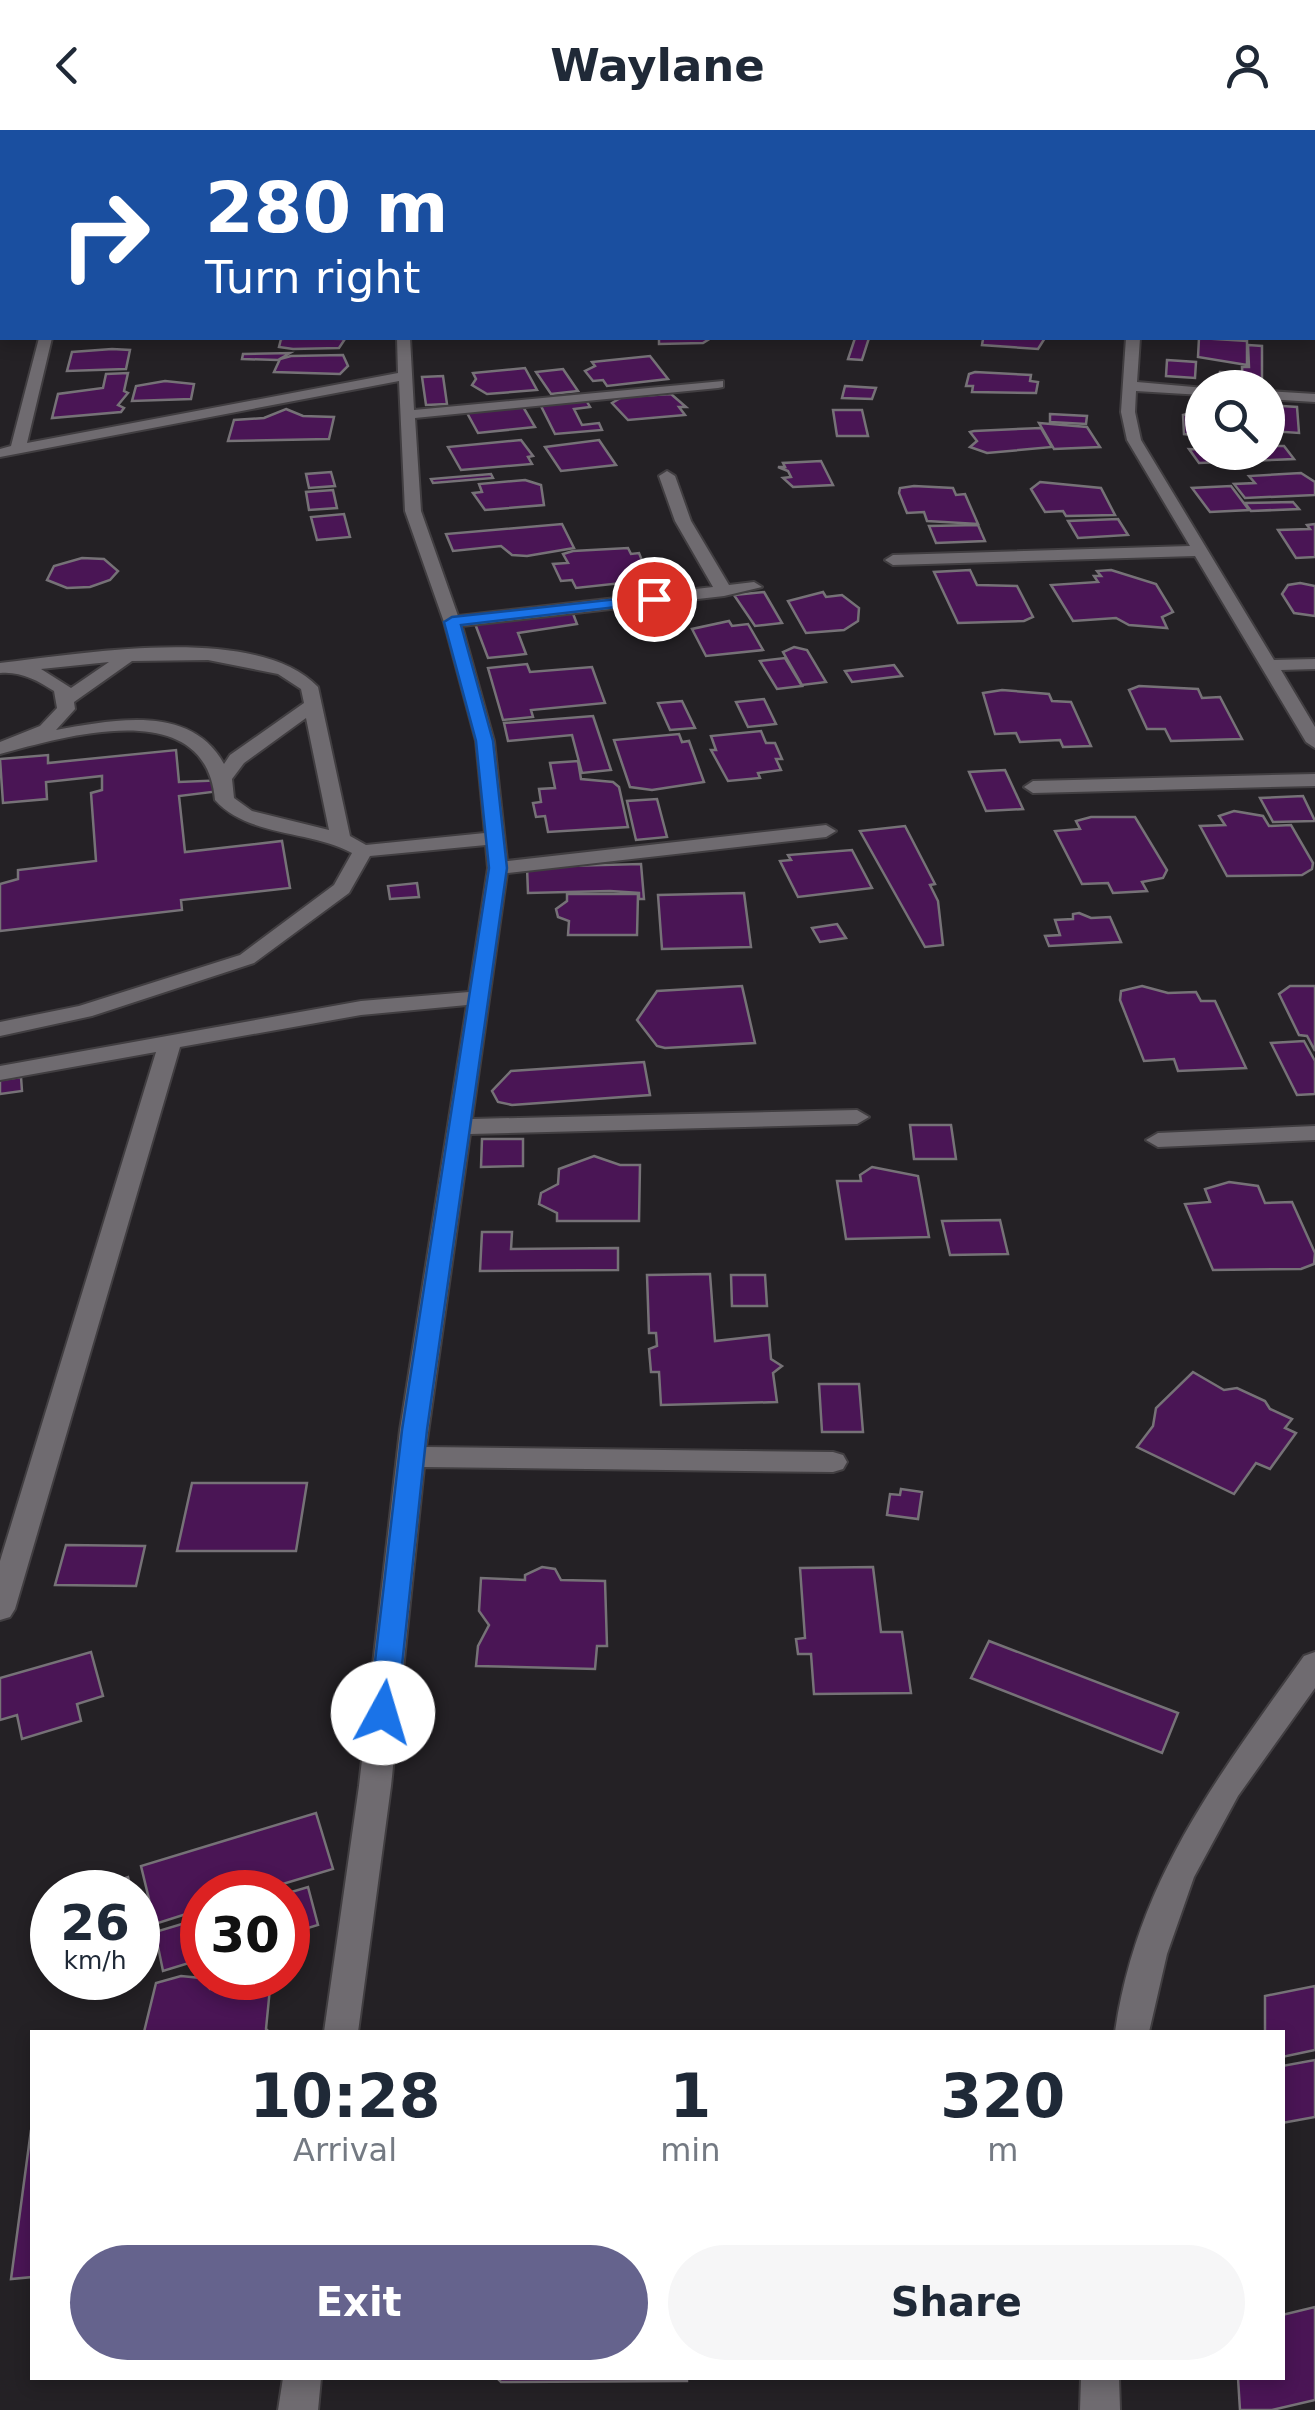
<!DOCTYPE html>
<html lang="en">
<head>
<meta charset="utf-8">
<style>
  :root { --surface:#fff; --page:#f6f6f7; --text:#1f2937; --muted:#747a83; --accent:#65638d }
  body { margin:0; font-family:"DejaVu Sans",sans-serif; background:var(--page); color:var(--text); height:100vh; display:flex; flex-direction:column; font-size:38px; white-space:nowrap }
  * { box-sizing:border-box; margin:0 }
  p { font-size:32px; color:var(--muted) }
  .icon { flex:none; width:55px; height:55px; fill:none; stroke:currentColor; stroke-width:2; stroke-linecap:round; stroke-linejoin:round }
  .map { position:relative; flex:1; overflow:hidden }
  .panel { position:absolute; left:30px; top:1900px; width:1255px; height:350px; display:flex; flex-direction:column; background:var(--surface); border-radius:0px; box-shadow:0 5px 15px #0003 }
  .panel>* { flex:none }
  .banner { position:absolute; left:0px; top:0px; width:1315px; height:210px; box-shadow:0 5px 15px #0003; background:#1a4fa0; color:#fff; overflow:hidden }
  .buttons { position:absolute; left:1185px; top:240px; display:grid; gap:20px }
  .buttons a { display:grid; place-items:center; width:100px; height:100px; border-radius:50%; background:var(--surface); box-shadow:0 5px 15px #0003; font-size:50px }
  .speed { position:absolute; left:30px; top:1740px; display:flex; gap:20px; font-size:50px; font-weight:700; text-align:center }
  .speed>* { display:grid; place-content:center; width:130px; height:130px; border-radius:50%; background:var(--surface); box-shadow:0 5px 15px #0003; line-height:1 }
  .speed small { font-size:25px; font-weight:400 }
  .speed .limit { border:15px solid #d22; background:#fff; color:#111 }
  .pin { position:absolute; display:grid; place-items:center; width:85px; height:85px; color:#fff; margin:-42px; border:5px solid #fff; border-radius:50%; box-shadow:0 2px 10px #0007 }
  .me { position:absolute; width:110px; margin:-55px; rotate:6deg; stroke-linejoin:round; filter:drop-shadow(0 0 8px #0008) }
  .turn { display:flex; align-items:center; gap:35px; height:210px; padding:0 40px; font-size:45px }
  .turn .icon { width:130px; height:130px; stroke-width:2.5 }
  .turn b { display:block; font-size:70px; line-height:85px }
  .eta { display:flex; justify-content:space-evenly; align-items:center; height:170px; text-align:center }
  .eta b { font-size:60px; font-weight:700; line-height:70px }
  .action { display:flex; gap:20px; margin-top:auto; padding:20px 40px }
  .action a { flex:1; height:115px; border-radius:60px; background:var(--accent); color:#fff; font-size:40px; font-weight:700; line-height:115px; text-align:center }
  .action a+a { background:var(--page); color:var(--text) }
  header { display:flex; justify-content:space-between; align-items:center; height:130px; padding:0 40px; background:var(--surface); font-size:45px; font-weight:700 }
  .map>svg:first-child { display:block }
  .building { fill:#4a1555; stroke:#767277; stroke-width:2.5 }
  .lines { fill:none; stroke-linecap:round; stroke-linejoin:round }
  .minor-casing { stroke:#413e41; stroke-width:4 }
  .minor { fill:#6f6b70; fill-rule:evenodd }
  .route { fill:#1a73e8; stroke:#114b97; stroke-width:2.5 }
</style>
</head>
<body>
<header><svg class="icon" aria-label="back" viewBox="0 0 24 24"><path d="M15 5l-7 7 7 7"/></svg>Waylane<svg class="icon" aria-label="person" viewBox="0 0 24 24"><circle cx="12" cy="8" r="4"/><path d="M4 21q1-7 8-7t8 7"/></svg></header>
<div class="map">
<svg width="1315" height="2280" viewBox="0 0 1315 2280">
  <rect width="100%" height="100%" fill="#242125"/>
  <g class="building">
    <path d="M 659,208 L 711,208 L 703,213 L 659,214 Z"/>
    <path d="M 855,208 L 869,208 L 862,230 L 848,229 Z"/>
    <path d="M 978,208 L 1045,208 L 1038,219 L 982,215 L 983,209 Z"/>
    <path d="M 1199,208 L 1247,211 L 1247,235 L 1198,227 Z"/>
    <path d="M 281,209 L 295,208 L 345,209 L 339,218 L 293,219 L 279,217 Z"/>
    <path d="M 1248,215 L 1262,216 L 1262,258 L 1243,258 L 1242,237 L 1249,237 Z"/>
    <path d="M 112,219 L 130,220 L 126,239 L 67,241 L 72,222 Z"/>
    <path d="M 290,223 L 278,230 L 242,229 L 243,224 Z"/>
    <path d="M 343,225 L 348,236 L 340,244 L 274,242 L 280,229 L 291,226 Z"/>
    <path d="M 650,226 L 668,249 L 607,256 L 603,250 L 593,251 L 585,241 L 595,236 L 592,232 Z"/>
    <path d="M 1167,230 L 1196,232 L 1195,248 L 1166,246 Z"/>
    <path d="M 525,238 L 537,260 L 487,264 L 472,255 L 476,249 L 473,243 Z"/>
    <path d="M 563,239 L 578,261 L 551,264 L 536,242 Z"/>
    <path d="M 975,242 L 1031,245 L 1030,251 L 1038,252 L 1036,263 L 972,262 L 973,256 L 966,256 L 969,244 Z"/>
    <path d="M 1220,242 L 1241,243 L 1241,257 L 1219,256 Z"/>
    <path d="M 128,243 L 124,261 L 128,263 L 118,275 L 124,278 L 121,282 L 52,288 L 58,264 L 103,258 L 106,244 Z"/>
    <path d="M 443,246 L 447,274 L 426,275 L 422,247 Z"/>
    <path d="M 165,251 L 194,254 L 191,269 L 132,271 L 136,256 Z"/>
    <path d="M 845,256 L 876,258 L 872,269 L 842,268 Z"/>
    <path d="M 671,264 L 686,277 L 679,277 L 685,285 L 628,290 L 612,273 L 622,267 Z"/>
    <path d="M 586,270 L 590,277 L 574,279 L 582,295 L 599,293 L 602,300 L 555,304 L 540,274 Z"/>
    <path d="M 522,275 L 535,297 L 478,303 L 466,281 Z"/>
    <path d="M 1268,275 L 1297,277 L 1299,303 L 1270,301 Z"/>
    <path d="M 286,279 L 303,286 L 334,287 L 329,309 L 228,311 L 234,290 L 264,288 Z"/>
    <path d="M 833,280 L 862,280 L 868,306 L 837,306 Z"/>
    <path d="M 1202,280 L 1202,306 L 1184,304 L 1183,285 Z"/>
    <path d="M 1050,284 L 1087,286 L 1086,294 L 1050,292 Z"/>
    <path d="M 1039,293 L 1087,297 L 1100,317 L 1054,319 Z"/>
    <path d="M 1041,298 L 1052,317 L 987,323 L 970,317 L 977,311 L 970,302 L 974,301 Z"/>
    <path d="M 521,310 L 533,326 L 528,327 L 532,334 L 461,340 L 448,317 Z"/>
    <path d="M 599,310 L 616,335 L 561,341 L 545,317 Z"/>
    <path d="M 1268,316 L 1284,316 L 1294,329 L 1199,333 L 1189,319 L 1268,322 Z"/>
    <path d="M 821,331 L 833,355 L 793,357 L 783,348 L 791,347 L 788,341 L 778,337 L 785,337 L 783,333 Z"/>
    <path d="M 331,342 L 335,356 L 309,358 L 306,344 Z"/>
    <path d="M 1301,343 L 1315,352 L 1315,365 L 1245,368 L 1234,354 L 1255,353 L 1249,346 Z"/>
    <path d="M 491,344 L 493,348 L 433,353 L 431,349 Z"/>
    <path d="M 525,350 L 541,355 L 544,375 L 485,380 L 473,363 L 482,362 L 479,354 Z"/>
    <path d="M 1040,352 L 1101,358 L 1115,385 L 1066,386 L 1063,381 L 1045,382 L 1031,359 Z"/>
    <path d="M 914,356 L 953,358 L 956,365 L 965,364 L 978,394 L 927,391 L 924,382 L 907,383 L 899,363 L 900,358 Z"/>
    <path d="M 1231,356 L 1249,380 L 1210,382 L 1192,358 Z"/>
    <path d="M 333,360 L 337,378 L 309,380 L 306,362 Z"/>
    <path d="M 1293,372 L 1299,379 L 1251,381 L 1245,373 Z"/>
    <path d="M 344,384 L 350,407 L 317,410 L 311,387 Z"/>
    <path d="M 1118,389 L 1128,405 L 1078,408 L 1068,391 Z"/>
    <path d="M 562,394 L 574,418 L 527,426 L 512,425 L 501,416 L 453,421 L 446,404 Z"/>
    <path d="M 1315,394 L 1315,427 L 1296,428 L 1278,400 L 1310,399 L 1307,395 Z"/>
    <path d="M 978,395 L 985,411 L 936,413 L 929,396 Z"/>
    <path d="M 628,418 L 631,424 L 639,423 L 650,450 L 576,458 L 572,450 L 561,451 L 553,434 L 568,433 L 563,424 L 573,421 Z"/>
    <path d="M 82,428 L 104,429 L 118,441 L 110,450 L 90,457 L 67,458 L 47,450 L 54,436 Z"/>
    <path d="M 970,440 L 977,455 L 1017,456 L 1033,487 L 1024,491 L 958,493 L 934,442 Z"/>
    <path d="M 1111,440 L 1156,454 L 1173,482 L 1162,487 L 1167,498 L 1129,495 L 1116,488 L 1073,491 L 1051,455 L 1098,452 L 1094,446 L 1101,446 L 1097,441 Z"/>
    <path d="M 1300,453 L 1315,456 L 1315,486 L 1294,483 L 1282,464 L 1288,455 Z"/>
    <path d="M 764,462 L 782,493 L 755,496 L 734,465 Z"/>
    <path d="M 823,462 L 826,467 L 842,465 L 859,478 L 858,491 L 844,500 L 806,503 L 788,471 Z"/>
    <path d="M 572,481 L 577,494 L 518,503 L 526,524 L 488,528 L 474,491 Z"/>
    <path d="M 729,491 L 732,496 L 748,494 L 763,520 L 706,526 L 692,499 Z"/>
    <path d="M 794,517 L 807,520 L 826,552 L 802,555 L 783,522 Z"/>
    <path d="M 785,528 L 802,556 L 777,559 L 760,531 Z"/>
    <path d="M 527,534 L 530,542 L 592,537 L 605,573 L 531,580 L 533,587 L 503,590 L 488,538 Z"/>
    <path d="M 894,535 L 902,546 L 852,552 L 845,541 Z"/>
    <path d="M 1139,556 L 1198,559 L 1202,568 L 1220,567 L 1242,609 L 1171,611 L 1165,599 L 1147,599 L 1129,560 Z"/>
    <path d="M 1002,560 L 1049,564 L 1052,571 L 1071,572 L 1091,616 L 1063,617 L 1060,610 L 1020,612 L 1016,603 L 995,604 L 983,563 Z"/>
    <path d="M 764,569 L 776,594 L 748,597 L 736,572 Z"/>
    <path d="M 682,571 L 695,598 L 670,600 L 658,573 Z"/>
    <path d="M 593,586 L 611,640 L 582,643 L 572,605 L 508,611 L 504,593 Z"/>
    <path d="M 761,601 L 766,613 L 775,613 L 782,629 L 776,629 L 781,640 L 758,643 L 760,648 L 728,651 L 711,620 L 716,620 L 711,606 Z"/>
    <path d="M 679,604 L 682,612 L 689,611 L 704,652 L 652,660 L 630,657 L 614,610 Z"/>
    <path d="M 176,620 L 179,652 L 227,650 L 228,660 L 179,666 L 185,722 L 282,711 L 290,758 L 181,770 L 182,780 L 0,801 L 0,754 L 18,749 L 18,740 L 96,731 L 91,663 L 102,660 L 102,646 L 46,652 L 47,669 L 3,673 L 0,629 L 48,625 L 48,633 Z"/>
    <path d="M 578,631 L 581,649 L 613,652 L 619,657 L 628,697 L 548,702 L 545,686 L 536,687 L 533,673 L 541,672 L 539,659 L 555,658 L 550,633 Z"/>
    <path d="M 1005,640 L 1023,679 L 986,681 L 969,642 Z"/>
    <path d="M 1303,666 L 1315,691 L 1273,692 L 1260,668 Z"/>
    <path d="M 657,669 L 667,707 L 636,710 L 627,671 Z"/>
    <path d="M 1234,681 L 1263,686 L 1269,696 L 1291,695 L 1313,733 L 1312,739 L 1302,745 L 1227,746 L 1200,696 L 1225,695 L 1219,686 Z"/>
    <path d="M 1091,687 L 1135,687 L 1167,740 L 1163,748 L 1142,752 L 1147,761 L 1113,763 L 1108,753 L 1082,754 L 1055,701 L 1080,699 L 1076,691 Z"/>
    <path d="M 905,696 L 935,754 L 930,755 L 938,771 L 943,815 L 925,817 L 860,701 Z"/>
    <path d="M 852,720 L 872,758 L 798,767 L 780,731 L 791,730 L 788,725 Z"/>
    <path d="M 641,734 L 644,769 L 639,769 L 639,763 L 610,761 L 528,763 L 527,737 Z"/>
    <path d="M 417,753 L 419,767 L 390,769 L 388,756 Z"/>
    <path d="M 744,763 L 751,817 L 662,819 L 658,765 Z"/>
    <path d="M 567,764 L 638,764 L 637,805 L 568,805 L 569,791 L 558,787 L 556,779 L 567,771 Z"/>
    <path d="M 1079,783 L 1091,788 L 1110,787 L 1121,812 L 1049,816 L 1045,806 L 1060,805 L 1055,790 L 1073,789 L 1073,784 Z"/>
    <path d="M 837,794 L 846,808 L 820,812 L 812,798 Z"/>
    <path d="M 742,856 L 755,913 L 665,918 L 657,916 L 637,890 L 657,861 Z"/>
    <path d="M 1142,856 L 1168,863 L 1196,862 L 1201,871 L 1215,871 L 1246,938 L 1178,941 L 1174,929 L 1144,931 L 1120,870 L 1121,861 Z"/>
    <path d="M 1290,856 L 1315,856 L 1315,921 L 1307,906 L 1299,905 L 1279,864 Z"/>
    <path d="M 1304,911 L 1315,931 L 1315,964 L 1297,965 L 1271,913 Z"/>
    <path d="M 644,932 L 650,965 L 512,975 L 498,972 L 492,961 L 511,941 Z"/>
    <path d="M 21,947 L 22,961 L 0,964 L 0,950 Z"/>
    <path d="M 910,995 L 951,995 L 956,1029 L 914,1029 Z"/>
    <path d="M 482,1009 L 523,1009 L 523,1036 L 481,1037 Z"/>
    <path d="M 594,1026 L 620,1035 L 640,1035 L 639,1091 L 557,1091 L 557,1083 L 539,1074 L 541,1063 L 558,1054 L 559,1039 Z"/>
    <path d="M 872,1037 L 918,1046 L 929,1107 L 846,1109 L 837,1051 L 861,1051 L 860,1045 Z"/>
    <path d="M 1229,1052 L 1258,1056 L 1265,1073 L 1292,1072 L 1315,1123 L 1314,1134 L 1301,1139 L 1213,1140 L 1185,1074 L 1210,1072 L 1205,1059 Z"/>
    <path d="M 1000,1090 L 1008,1124 L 950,1125 L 942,1091 Z"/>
    <path d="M 482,1102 L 512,1102 L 511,1119 L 618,1118 L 618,1140 L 480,1141 Z"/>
    <path d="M 710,1144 L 715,1211 L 769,1205 L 771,1229 L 782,1236 L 773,1243 L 777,1272 L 661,1275 L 659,1242 L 651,1242 L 649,1219 L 657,1216 L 656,1203 L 649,1203 L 647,1145 Z"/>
    <path d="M 731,1145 L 765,1145 L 767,1176 L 732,1176 Z"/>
    <path d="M 1193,1242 L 1224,1260 L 1237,1258 L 1265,1271 L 1270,1279 L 1292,1289 L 1285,1298 L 1296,1303 L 1270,1339 L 1256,1333 L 1234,1364 L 1137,1317 L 1153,1296 L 1156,1278 Z"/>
    <path d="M 819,1254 L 859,1254 L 863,1302 L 822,1302 Z"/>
    <path d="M 192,1353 L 307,1353 L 296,1421 L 177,1421 Z"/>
    <path d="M 901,1359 L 922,1362 L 918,1389 L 887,1385 L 890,1364 L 900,1365 Z"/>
    <path d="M 66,1415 L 145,1416 L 136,1456 L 55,1455 Z"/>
    <path d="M 542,1437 L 555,1439 L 561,1450 L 605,1451 L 607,1516 L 597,1516 L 595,1539 L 476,1536 L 478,1516 L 489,1495 L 479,1481 L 481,1448 L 525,1450 L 525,1445 Z"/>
    <path d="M 873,1437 L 881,1502 L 902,1502 L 911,1563 L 814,1564 L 811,1524 L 798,1524 L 796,1509 L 805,1508 L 800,1438 Z"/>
    <path d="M 989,1511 L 1178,1583 L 1162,1623 L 971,1548 Z"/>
    <path d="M 91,1522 L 103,1566 L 77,1574 L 81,1591 L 22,1609 L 17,1585 L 0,1590 L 0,1548 Z"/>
    <path d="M 316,1683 L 333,1739 L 256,1762 L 202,1762 L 202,1779 L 155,1794 L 141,1736 Z"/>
    <path d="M 128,1747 L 132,1762 L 83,1762 Z"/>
    <path d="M 308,1757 L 318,1795 L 288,1804 L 288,1763 Z"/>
    <path d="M 202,1788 L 202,1829 L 163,1841 L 155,1802 Z"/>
    <path d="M 181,1846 L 201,1848 L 210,1859 L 270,1858 L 266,1899 L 269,1902 L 144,1902 L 156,1853 Z"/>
    <path d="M 1315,1856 L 1315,1920 L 1282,1927 L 1282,1902 L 1265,1902 L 1265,1866 Z"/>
    <path d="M 1315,1930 L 1315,1987 L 1282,1993 L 1282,1936 Z"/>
    <path d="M 31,2000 L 32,2147 L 11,2149 Z"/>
    <path d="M 1315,2177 L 1315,2270 L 1272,2280 L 1240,2280 L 1238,2248 L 1282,2248 L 1282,2185 Z"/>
    <path d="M 497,2248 L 687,2248 L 687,2251 L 501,2252 Z"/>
  </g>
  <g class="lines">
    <defs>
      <g id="minor">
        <rect x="784" y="0" width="10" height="2"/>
        <path d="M 1087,0 L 1097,0 L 1098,2 L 1088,2 Z"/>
        <rect x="1312" y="59" width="3" height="6"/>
        <path d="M 0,82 L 2,83 L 2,89 L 0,90 Z"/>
        <rect x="1312" y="154" width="3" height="8"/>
        <path d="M 39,208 L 52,208 L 27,313 L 398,243 L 397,208 L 410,208 L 414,280 L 723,251 L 723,257 L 718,258 L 415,288 L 421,381 L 458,486 L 713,457 L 675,391 L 659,346 L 667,341 L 675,346 L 691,391 L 729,455 L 754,452 L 762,457 L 724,466 L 462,496 L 494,611 L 507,731 L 826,695 L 836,701 L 826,707 L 507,743 L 472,989 L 857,980 L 869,987 L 857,994 L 470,1004 L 426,1317 L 833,1322 L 843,1325 L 847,1332 L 843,1339 L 833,1342 L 424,1337 L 391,1656 L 358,1902 L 324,1902 L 359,1656 L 400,1300 L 467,875 L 361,885 L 180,917 L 15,1479 L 10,1487 L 0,1490 L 0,1431 L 156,922 L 0,950 L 0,936 L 361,871 L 469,862 L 488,738 L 486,715 L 370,726 L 349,763 L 254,833 L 92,886 L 0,906 L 0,892 L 79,876 L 240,825 L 334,755 L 352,723 C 310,700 248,707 215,670 C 206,564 67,606 0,624 L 0,612 L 40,596 L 57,578 L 54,561 C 37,550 20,541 0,543 L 0,533 C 81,524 256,492 318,557 L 350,706 L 366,715 L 485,703 L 476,611 L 444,492 L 405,381 L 399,251 L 0,327 L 0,319 L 11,316 ZM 208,530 L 278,544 L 301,559 L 304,573 L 230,625 L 224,634 C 191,573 112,590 56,600 L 75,579 L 74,572 L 132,531 ZM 109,532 L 71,558 L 41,539 ZM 306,588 L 329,700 L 252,681 L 234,668 L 232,649 L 244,633 Z"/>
        <path d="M 1126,208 L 1140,208 L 1137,252 L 1205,258 L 1202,265 L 1136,261 L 1135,282 L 1141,310 L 1274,530 L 1315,529 L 1315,539 L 1281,540 L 1315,597 L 1315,618 L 1306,612 L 1195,426 L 893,435 L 885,430 L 893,425 L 1190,416 L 1127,310 L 1121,282 Z"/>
        <path d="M 1268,261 L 1315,264 L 1315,272 L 1268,269 Z"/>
        <path d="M 1315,644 L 1315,656 L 1033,663 L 1024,657 L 1033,651 Z"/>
        <path d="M 1315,996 L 1315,1010 L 1158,1017 L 1146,1010 L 1158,1003 Z"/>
        <path d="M 1315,1522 L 1315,1558 L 1238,1666 L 1194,1747 L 1167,1824 L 1149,1902 L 1115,1902 C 1137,1750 1218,1647 1304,1526 Z"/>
        <path d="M 283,2248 L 321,2248 L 318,2280 L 278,2280 Z"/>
        <path d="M 1081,2248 L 1119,2248 L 1120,2280 L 1080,2280 Z"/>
      </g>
    </defs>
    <use href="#minor" class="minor-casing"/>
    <use href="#minor" class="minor"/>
  </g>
  <path class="route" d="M 654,465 L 662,469 L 660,472 L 461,495 L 493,611 L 507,738 L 427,1300 L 397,1583 L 393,1591 L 373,1591 L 369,1583 L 402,1300 L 489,738 L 476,611 L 444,492 L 452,487 Z"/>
</svg>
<div class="buttons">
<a><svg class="icon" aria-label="search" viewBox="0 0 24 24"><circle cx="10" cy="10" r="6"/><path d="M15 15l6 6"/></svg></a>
</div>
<div class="speed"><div>26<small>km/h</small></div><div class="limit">30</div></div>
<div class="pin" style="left:654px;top:469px;background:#d93025"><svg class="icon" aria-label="arrive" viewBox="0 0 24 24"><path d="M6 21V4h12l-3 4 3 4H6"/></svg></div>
<svg class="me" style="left:383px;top:1583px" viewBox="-20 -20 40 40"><circle r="19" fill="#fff"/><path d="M0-13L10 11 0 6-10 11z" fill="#1a73e8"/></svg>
<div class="banner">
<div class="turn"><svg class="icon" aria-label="right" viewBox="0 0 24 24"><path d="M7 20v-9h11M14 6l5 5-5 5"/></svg><div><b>280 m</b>Turn right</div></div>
</div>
<section class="panel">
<div class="eta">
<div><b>10:28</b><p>Arrival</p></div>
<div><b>1</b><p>min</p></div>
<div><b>320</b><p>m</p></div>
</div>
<div class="action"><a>Exit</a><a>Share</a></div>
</section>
</div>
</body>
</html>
